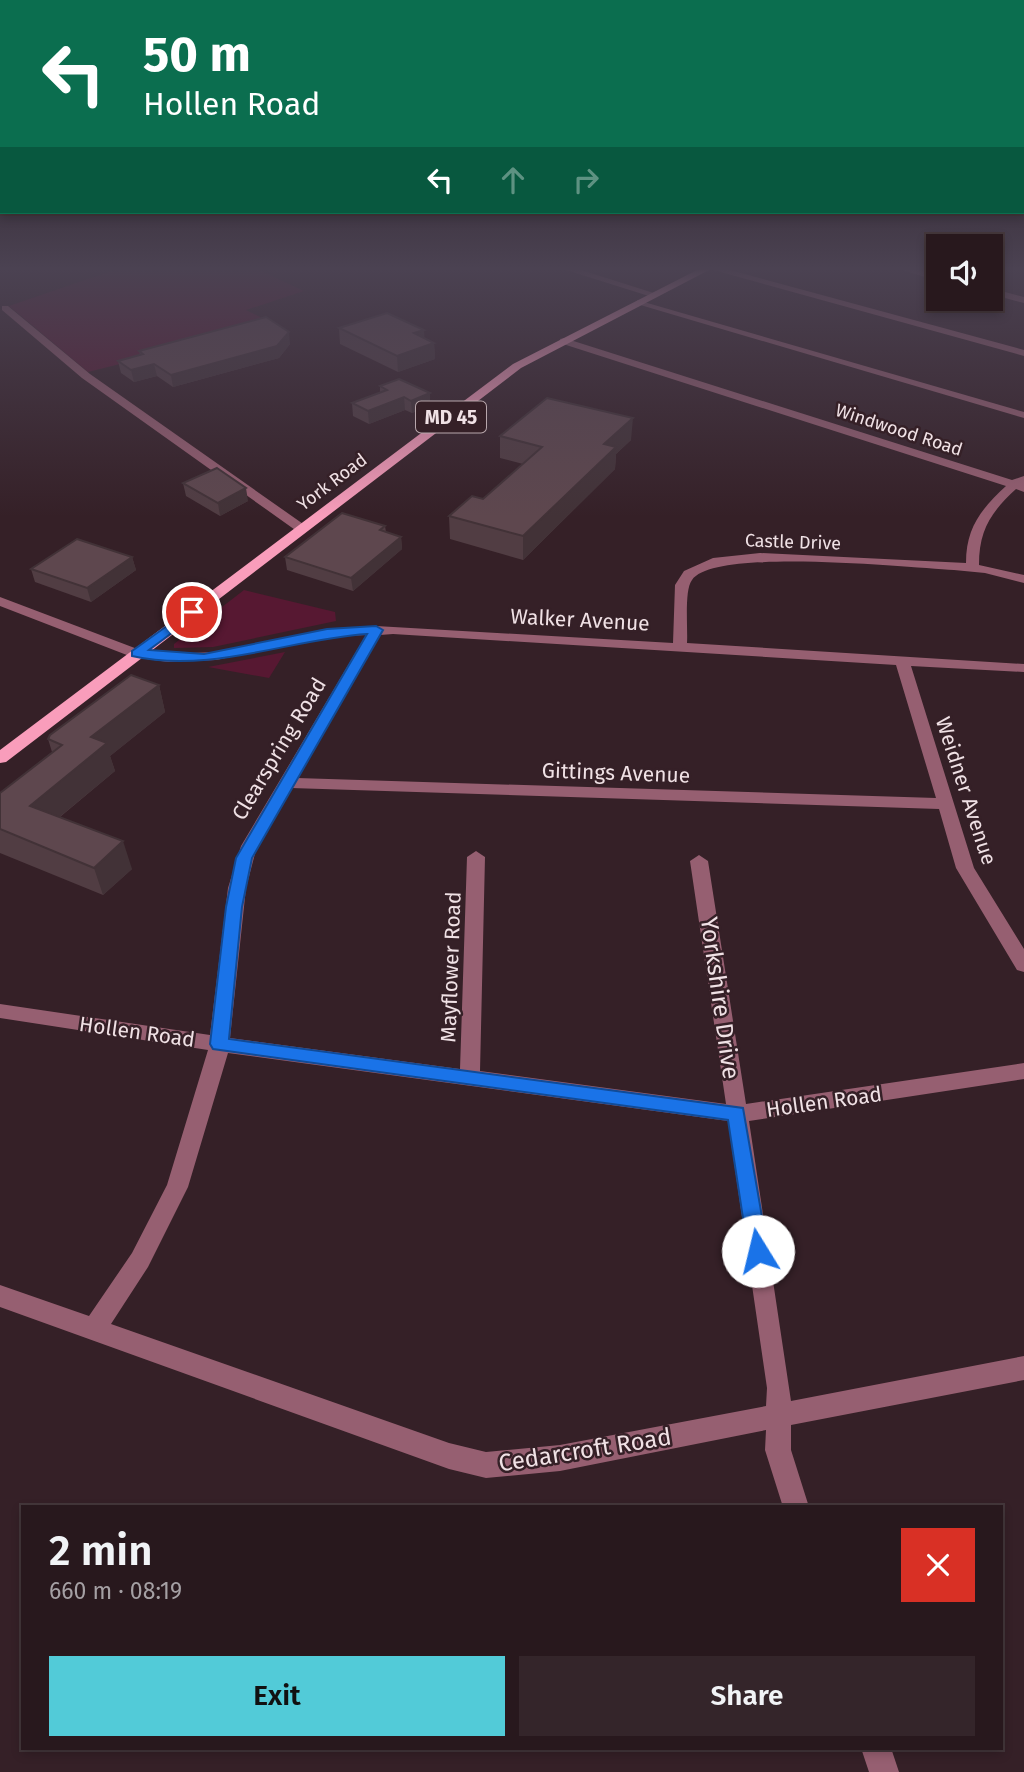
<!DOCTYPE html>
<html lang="en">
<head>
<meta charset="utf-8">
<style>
  :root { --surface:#28181d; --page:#34252a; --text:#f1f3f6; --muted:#a5a0a4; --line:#44373b; --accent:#52cbd8 }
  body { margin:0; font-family:"Fira Sans",sans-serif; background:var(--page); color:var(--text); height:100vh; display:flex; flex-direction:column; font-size:26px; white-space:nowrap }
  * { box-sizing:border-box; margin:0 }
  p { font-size:23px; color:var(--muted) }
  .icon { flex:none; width:38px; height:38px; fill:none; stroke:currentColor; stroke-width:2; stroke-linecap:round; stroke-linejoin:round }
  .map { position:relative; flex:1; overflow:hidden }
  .side { position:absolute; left:21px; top:1505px; width:982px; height:245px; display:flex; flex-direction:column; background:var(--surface); border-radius:0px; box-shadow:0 4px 10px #0003,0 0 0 2px var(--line) }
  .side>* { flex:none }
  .top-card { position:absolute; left:0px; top:0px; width:1026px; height:214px; box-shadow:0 4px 10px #0003,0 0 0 2px var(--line); background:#0b6e4f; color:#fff; overflow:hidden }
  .controls { position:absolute; left:926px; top:234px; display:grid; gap:14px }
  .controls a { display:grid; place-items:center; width:77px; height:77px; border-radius:0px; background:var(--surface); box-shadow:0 4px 10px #0003,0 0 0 2px var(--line); font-size:35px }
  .pin { position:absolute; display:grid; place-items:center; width:60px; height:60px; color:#fff; margin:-30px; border:4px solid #fff; border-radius:50%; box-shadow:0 2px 7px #0007 }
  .me { position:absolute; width:77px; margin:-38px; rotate:351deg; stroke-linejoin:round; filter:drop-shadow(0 0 5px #0008) }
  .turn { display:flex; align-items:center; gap:24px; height:147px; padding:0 28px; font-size:32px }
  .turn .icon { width:91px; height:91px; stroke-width:2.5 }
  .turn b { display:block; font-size:49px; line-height:60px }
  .lanes { display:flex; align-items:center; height:66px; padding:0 28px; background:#0003; justify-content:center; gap:35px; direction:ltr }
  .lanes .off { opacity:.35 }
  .round { display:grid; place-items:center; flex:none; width:74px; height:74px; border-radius:0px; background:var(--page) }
  .overview { display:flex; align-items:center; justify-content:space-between; height:119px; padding:0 28px }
  h1 { font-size:42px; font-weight:600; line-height:52px }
  .cta { display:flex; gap:14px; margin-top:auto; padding:14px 28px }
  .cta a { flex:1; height:80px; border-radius:0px; background:var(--accent); color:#111; font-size:28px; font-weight:600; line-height:80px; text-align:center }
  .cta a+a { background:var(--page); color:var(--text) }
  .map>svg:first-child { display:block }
  .green { fill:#571832 }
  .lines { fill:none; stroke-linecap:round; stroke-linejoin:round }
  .minor { fill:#965f71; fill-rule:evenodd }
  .major { fill:#f99dbb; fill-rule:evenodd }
  .wall { fill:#513d43 }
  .shaded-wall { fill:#423237 }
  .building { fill:#5e474e; stroke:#423237; stroke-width:2 }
  .route { fill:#1a73e8; stroke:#114b97; stroke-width:2 }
  .labels { text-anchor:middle; stroke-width:5; stroke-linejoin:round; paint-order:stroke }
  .far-street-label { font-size:18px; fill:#f0e1e5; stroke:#352027 }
  .shield { fill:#352027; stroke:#b8a7ac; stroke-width:2 }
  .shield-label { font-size:19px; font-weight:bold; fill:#f0e1e5 }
  .street-label { font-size:21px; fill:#f0e1e5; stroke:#352027 }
  .near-street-label { font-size:24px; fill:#f0e1e5; stroke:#352027 }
</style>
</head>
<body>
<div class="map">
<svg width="1024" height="1772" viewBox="0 0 1024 1772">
  <rect width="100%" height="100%" fill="#352027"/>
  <g class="green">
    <path d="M 117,269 L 257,269 L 304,291 L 246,310 L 276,325 L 88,372 L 9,306 Z"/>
    <path d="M 244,590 L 335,612 L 336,621 L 213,647 L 174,648 L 174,644 Z"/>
    <path d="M 285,652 L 269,678 L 208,667 Z"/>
  </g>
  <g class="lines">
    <g class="minor">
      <path d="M 563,269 L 578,269 L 660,295 L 652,297 Z"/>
      <path d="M 710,269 L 726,269 L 1024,350 L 1024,356 Z"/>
      <path d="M 899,269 L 915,269 L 938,275 L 938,281 Z"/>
      <path d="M 990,288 L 1024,297 L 1024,303 L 990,294 Z"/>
      <path d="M 637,300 L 1024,412 L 1024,418 L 637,304 Z"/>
      <path d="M 2,306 L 8,306 L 90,374 L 306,526 L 306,532 L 298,532 L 82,378 L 2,310 Z"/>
      <path d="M 564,338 L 1012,480 L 1024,476 L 1024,492 L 1016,489 C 991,512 979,530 979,565 L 1024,575 L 1024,583 L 985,573 L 954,570 C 909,568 715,547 692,580 C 684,590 688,629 687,643 L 1024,664 L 1024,672 L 911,666 L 974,868 L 1024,949 L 1024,972 L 1017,970 L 956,868 L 939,809 L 291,788 L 257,846 L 246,888 L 230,1038 L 460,1069 L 467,857 L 476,851 L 485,857 L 480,1071 L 726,1104 L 690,861 L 699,855 L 708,861 L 746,1104 L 1024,1063 L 1024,1079 L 749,1121 L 791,1401 L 1024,1356 L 1024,1380 L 791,1425 L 791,1450 L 809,1507 L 783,1507 L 765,1450 L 766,1430 L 560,1471 L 486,1478 L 449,1469 L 0,1307 L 0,1285 L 89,1316 L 132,1253 L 167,1185 L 208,1050 L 0,1018 L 0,1004 L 210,1035 L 228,888 L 241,846 L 366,635 L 327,637 L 216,660 L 168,662 L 132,657 L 0,606 L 0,597 L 140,650 L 168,654 L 216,652 L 327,629 L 376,626 L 673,643 L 675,585 L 684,571 L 713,558 L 760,553 L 966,563 C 966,528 981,509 1006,486 L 560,343 L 560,339 ZM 393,634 L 896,665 L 936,798 L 297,778 L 380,635 ZM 228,1053 L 728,1121 L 767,1388 L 766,1406 L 560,1445 L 486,1452 L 449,1443 L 111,1324 L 148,1267 L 188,1187 Z"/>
      <path d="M 861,1748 L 891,1748 L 899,1772 L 869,1772 Z"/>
    </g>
    <path class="major" d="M 699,269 L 711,269 L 521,368 L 6,762 L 0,763 L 0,750 L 513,364 Z"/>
  </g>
  <g class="wall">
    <path d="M 339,328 L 424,330 L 424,338 L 434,343 L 435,359 L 398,372 L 340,344 Z"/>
    <path d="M 290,344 L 279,358 L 173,387 L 157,376 L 134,382 L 121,373 L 118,361 L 140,355 L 139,351 Z"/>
    <path d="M 380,386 L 430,393 L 430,406 L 412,413 L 405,410 L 369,424 L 353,416 L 352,403 L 380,393 Z"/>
    <path d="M 500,436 L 631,440 L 616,454 L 615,469 L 523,560 L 450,539 L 449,516 L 483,499 L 523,464 L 500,458 Z"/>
    <path d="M 183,483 L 248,501 L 220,516 L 186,496 Z"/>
    <path d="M 385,526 L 386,532 L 401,537 L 402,549 L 353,591 L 287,570 L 285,557 Z"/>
    <path d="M 132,557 L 136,570 L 91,602 L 35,582 L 31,569 Z"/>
    <path d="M 159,685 L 165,712 L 110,756 L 115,771 L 60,817 L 132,869 L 103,895 L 0,853 L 0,793 L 52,752 L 48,739 Z"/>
  </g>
  <g class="shaded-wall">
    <path d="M 424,330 L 425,345 L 414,333 Z"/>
    <path d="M 289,332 L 290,344 L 279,358 L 173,387 L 171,375 Z"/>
    <path d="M 434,343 L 435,359 L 398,372 L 397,356 Z"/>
    <path d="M 154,364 L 157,376 L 134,382 L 131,370 Z"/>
    <path d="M 430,393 L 430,406 L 412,413 L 411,401 Z"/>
    <path d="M 404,397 L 405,410 L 369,424 L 368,411 Z"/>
    <path d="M 633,418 L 631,440 L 616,454 L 615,469 L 523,560 L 523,536 L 604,444 Z"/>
    <path d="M 246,488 L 248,501 L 220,516 L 218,503 Z"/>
    <path d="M 401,537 L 402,549 L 353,591 L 351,578 Z"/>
    <path d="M 132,557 L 136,570 L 91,602 L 87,588 Z"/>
    <path d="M 159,685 L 165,712 L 110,756 L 115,771 L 40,833 L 30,806 L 91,737 Z"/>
    <path d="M 123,841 L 132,869 L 103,895 L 94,868 Z"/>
  </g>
  <g class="building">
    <path d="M 387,313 L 424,330 L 414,333 L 434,343 L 397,356 L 339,328 Z"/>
    <path d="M 266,317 L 289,332 L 277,346 L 171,375 L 154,364 L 131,370 L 118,361 L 143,354 L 139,351 Z"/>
    <path d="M 399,379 L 430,393 L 411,401 L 404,397 L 368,411 L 352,403 L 387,390 L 380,386 Z"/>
    <path d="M 547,398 L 633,418 L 604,444 L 616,447 L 523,536 L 449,516 L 472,496 L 483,499 L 542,447 L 500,436 Z"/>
    <path d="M 217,468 L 246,488 L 218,503 L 183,483 Z"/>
    <path d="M 342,513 L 385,526 L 380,530 L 401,537 L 351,578 L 285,557 Z"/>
    <path d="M 77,539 L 132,557 L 87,588 L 31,569 Z"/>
    <path d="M 131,675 L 159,685 L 91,737 L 107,743 L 30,806 L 123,841 L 94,868 L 0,829 L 0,793 L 62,745 L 48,739 L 50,735 Z"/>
  </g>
  <linearGradient id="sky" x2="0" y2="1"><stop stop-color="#1d1215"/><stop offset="0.52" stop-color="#4b4252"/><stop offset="1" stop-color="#4b4252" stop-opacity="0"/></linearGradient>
  <rect width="1024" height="517" fill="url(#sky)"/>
  <path class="route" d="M 192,608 L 198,612 L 196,615 L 149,650 L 204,654 L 327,629 L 376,626 L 383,630 L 252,858 L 242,907 L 229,1039 L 743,1108 L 768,1251 L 765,1257 L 758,1260 L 751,1257 L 748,1251 L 728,1120 L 213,1049 L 210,1044 L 226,907 L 236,858 L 367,634 C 290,639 210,674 132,656 L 132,651 Z"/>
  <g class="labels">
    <g class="far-street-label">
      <text transform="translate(899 430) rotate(18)" y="6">Windwood Road</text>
      <text transform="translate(332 482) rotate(-37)" y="6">York Road</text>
      <text transform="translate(793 542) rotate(2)" y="6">Castle Drive</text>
    </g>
    <rect class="shield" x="416" y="401.5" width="70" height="31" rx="5"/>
    <g class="shield-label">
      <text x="451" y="424">MD 45</text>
    </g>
    <g class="street-label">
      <text transform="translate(580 620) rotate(3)" y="7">Walker Avenue</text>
      <text transform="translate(279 749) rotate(-59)" y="7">Clearspring Road</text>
      <text transform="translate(616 773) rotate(2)" y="7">Gittings Avenue</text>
      <text transform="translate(966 791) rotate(72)" y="7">Weidner Avenue</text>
      <text transform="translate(451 967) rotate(-88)" y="7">Mayflower Road</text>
      <text transform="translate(137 1032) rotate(8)" y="7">Hollen Road</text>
      <text transform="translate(824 1102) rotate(-8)" y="7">Hollen Road</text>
    </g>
    <g class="near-street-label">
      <text transform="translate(720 998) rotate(82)" y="8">Yorkshire Drive</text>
      <text transform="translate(585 1450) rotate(-9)" y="8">Cedarcroft Road</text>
    </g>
  </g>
</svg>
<div class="controls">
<a><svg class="icon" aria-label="sound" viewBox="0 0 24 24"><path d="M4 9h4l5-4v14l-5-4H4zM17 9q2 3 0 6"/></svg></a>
</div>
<div class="pin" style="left:192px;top:612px;background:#d93025"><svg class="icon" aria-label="arrive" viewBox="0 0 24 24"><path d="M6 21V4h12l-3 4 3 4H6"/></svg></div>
<svg class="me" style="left:758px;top:1251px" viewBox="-20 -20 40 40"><circle r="19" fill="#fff"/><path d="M0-13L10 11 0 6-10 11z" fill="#1a73e8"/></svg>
<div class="top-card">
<div class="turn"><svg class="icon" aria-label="left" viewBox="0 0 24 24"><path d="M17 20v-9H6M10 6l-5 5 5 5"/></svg><div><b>50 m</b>Hollen Road</div></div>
<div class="lanes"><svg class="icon" aria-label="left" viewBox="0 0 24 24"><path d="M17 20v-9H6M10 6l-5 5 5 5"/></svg><svg class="icon off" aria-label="ahead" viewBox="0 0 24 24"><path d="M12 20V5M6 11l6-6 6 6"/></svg><svg class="icon off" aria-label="right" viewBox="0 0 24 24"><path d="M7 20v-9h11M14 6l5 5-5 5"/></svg></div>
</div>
<section class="side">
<div class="overview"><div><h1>2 min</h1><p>660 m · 08:19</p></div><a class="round" style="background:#d93025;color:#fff"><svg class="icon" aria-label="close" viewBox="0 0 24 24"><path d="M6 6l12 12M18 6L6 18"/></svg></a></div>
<div class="cta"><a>Exit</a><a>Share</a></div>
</section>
</div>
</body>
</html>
